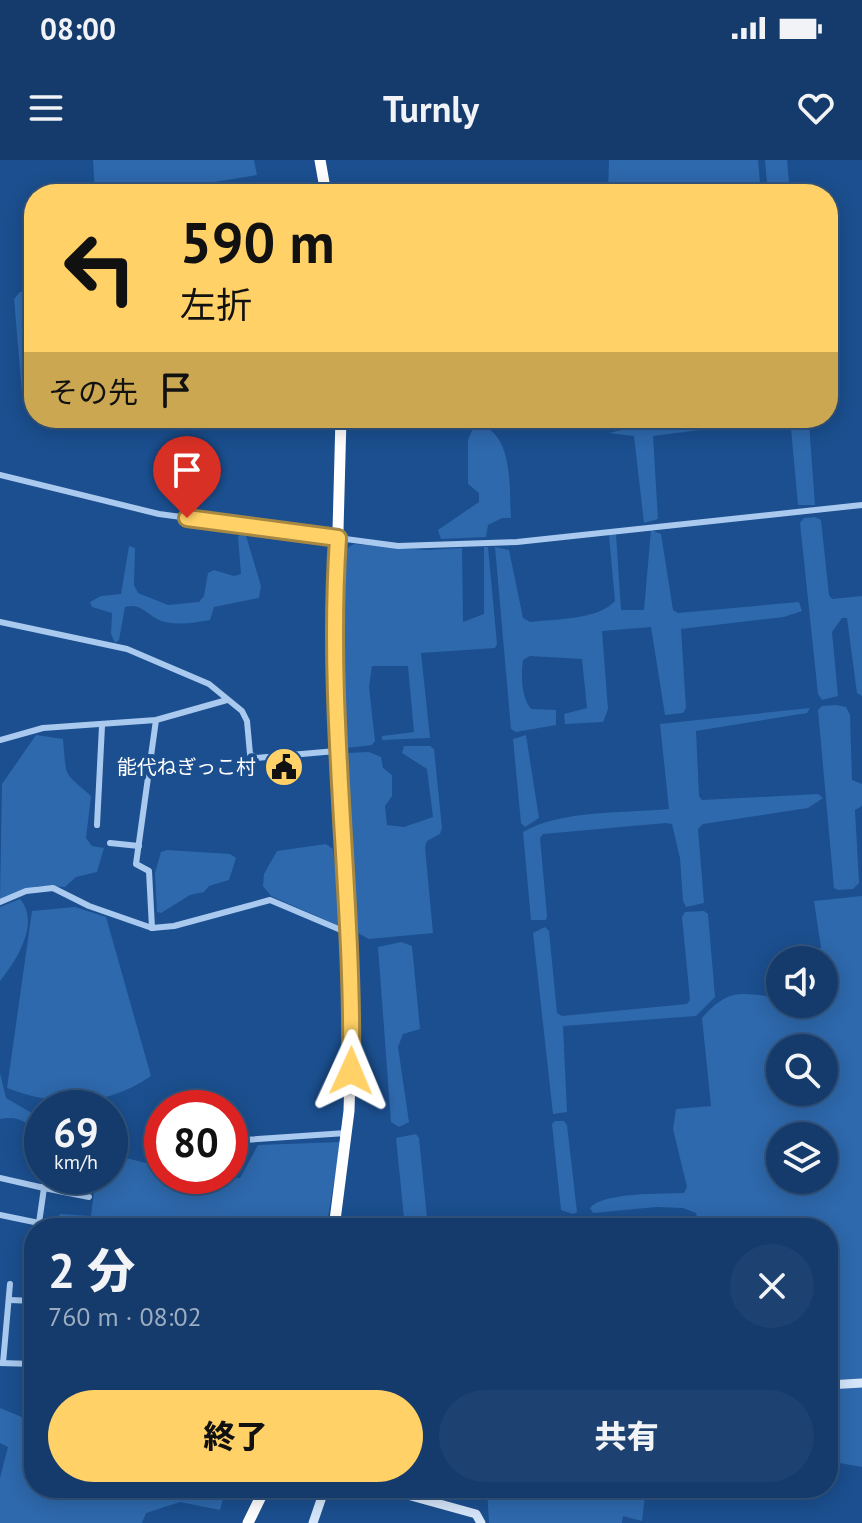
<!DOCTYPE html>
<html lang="ja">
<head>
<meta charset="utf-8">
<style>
  :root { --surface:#143b6b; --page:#1d4271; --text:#f1f3f6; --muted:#9dadc1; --line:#33557e; --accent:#ffd166 }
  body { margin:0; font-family:"PT Sans","Noto Sans JP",sans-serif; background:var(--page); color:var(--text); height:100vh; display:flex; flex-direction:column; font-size:30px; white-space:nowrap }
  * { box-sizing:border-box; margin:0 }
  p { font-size:26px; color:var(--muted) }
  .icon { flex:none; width:44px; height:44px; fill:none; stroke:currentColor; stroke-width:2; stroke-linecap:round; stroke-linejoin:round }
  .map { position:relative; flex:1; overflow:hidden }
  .details { position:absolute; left:24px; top:1058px; width:814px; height:280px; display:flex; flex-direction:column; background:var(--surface); border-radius:32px; box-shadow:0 4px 20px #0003,0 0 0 2px var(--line) }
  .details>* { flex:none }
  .hud { position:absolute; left:24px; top:24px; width:814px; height:244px; border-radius:32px; box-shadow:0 4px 20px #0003,0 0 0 2px var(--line); background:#ffd166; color:#111; overflow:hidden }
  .tools { position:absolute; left:766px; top:786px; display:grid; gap:16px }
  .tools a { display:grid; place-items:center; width:72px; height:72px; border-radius:50%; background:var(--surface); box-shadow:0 4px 20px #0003,0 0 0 2px var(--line); font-size:40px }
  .speed { position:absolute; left:24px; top:930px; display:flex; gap:16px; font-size:40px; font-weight:700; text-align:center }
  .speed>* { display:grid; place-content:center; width:104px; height:104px; border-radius:50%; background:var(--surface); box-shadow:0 4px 20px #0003,0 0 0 2px var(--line); line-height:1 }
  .speed small { font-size:20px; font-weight:400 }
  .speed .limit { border:12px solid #d22; background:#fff; color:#111 }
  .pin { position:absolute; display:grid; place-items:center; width:68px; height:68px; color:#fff; margin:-82px -34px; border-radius:50% 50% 50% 0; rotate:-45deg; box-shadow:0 0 8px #0007 }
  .pin .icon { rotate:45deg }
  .me { position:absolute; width:88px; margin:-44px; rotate:1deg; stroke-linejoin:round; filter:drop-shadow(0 0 6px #0008) }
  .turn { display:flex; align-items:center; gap:28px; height:168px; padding:0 24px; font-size:36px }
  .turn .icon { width:104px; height:104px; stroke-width:2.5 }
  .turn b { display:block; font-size:56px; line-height:68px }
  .then { display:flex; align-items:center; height:76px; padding:0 24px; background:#0003; gap:16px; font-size:30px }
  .round { display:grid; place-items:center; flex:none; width:84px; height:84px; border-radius:42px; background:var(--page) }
  .overview { display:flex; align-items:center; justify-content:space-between; height:136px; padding:0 24px }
  h1 { font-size:48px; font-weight:800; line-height:60px }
  .primary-button { display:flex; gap:16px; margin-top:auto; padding:16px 24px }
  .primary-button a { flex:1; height:92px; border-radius:48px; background:var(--accent); color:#111; font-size:32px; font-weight:800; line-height:92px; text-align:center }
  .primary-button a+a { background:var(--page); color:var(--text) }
  .status { display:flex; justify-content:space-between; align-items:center; height:56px; padding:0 40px; background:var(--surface); direction:ltr }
  .status svg { height:22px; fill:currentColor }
  header { display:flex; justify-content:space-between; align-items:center; height:104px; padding:0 24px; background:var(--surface); font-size:36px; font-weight:800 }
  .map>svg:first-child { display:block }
  .green { fill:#2e69ad; fill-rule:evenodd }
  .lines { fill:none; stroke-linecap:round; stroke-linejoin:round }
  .street { stroke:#a9c9ee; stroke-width:6 }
  .secondary { stroke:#d6e6fa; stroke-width:9 }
  .highway { stroke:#fff; stroke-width:11 }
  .route-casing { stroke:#a68842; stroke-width:20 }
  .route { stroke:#ffd166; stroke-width:14 }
  .labels { text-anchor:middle; stroke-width:8; stroke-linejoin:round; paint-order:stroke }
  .poi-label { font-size:20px; fill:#fff; stroke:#1b4f8f; text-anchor:end }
</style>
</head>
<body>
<div class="status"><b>08:00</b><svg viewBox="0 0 49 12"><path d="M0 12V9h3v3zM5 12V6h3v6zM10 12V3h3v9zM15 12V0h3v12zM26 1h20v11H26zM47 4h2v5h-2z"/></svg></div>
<header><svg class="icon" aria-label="menu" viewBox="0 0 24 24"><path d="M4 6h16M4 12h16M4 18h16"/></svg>Turnly<svg class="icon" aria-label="heart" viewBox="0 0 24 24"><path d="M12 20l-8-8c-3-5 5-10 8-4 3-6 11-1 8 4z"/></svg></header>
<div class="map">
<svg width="862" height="1363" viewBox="0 0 862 1363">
  <rect width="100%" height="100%" fill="#1b4f8f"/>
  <g class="green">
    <path d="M 93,0 L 254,0 L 257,15 L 141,34 L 95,34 Z"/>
    <path d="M 609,0 L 758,0 L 761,34 L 608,34 Z"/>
    <path d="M 765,0 L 787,0 L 790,34 L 768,34 Z"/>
    <path d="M 34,131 L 34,233 L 22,233 L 14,139 L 20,132 Z"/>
    <path d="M 631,258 L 650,258 L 653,266 L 660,266 L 729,258 L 786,259 L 653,276 L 658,359 L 644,363 L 634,276 L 609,273 L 626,269 Z"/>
    <path d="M 790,258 L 826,258 L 809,263 L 815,345 L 798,345 Z"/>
    <path d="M 479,265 C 514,273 509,329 511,358 L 502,358 L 488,365 L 486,377 L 441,379 L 438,370 L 479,342 L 479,333 L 468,324 L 468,280 L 473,268 Z"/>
    <path d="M 815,357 L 821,360 L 829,435 L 832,439 L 862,436 L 862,536 L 857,533 L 847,458 L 842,458 L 832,472 L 838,536 L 822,540 L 818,534 L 800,363 L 804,358 Z"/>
    <path d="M 244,369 L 261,426 L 259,438 L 214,447 L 210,460 C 195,463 180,465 165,462 C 149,459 143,442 125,447 L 119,480 L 115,483 L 111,474 L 112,453 L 92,447 L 90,442 L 101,436 L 121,434 L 129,386 L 135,388 L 134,425 L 138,433 L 168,445 L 199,442 L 204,436 L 208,413 L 214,410 L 234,416 L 241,414 L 238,377 Z"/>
    <path d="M 651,370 L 661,374 L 673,450 L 678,453 L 799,442 L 802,451 L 784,457 L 681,469 L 686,548 L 683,553 L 665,555 L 651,467 L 602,471 L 608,549 L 603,562 L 565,564 L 564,554 L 587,548 L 582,499 L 530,496 L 523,500 C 521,516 521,536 531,549 L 556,550 L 556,565 L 516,572 L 511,569 L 495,387 L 509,390 L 523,458 L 530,462 C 554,459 598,460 615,441 L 609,375 L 616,374 L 621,450 L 644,450 Z"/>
    <path d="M 354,384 L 426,390 L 462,388 L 463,462 L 484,454 L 484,387 L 488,387 L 497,484 L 495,488 L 421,493 L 430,578 L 382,580 L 382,576 L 414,572 L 408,506 L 372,506 L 369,527 L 375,581 L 372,585 L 347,588 L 342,585 L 343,397 L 344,390 Z"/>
    <path d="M 836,545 L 846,547 L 850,555 L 852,620 L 862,624 L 862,646 L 855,650 L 859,723 L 853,729 L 838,730 L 834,728 L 818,550 L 822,546 Z"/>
    <path d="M 810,548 L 807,553 L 696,571 L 699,636 L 702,640 L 818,634 L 823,638 L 808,648 L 703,664 L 698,669 L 704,743 L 686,747 L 683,741 L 680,698 L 672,664 L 666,663 L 543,674 L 540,678 L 547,756 L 546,760 L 531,760 L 523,672 C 560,650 626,653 669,649 L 660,564 Z"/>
    <path d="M 36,575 L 63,579 C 67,620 62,610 91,636 L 86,678 L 92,686 L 104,688 L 97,712 L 76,717 L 65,727 L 38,726 L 0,739 L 2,624 Z"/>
    <path d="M 526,575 L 539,658 L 525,667 L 521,663 L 513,579 Z"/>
    <path d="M 404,586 L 430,586 L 434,589 L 442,668 L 440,674 L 427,681 L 425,687 L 433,773 L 369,779 L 354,771 L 341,602 L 347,593 L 369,592 L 381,597 L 383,608 L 392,615 L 392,636 L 385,646 L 387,665 L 404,667 L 433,657 L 427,609 L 402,593 Z"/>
    <path d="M 326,684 L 333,689 L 341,764 L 337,765 L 271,736 L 263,726 L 264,714 L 277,691 Z"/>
    <path d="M 167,690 L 230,694 L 236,698 L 229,720 L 209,726 L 204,732 L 190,735 L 161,753 L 157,752 L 155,713 L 161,692 Z"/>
    <path d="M 862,736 L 862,1307 L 828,1301 L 828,1068 L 700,1068 L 696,1053 L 683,1048 L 656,1047 L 593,1053 L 590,1048 C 603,1032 662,1034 684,1033 L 687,1027 L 673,969 L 676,949 L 711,946 L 702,858 C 729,827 742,833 780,838 L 780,844 L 824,844 L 824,800 L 800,800 L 801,794 L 821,788 L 814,741 ZM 780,888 L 824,888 L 824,932 L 780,932 ZM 780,976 L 824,976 L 824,1020 L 780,1020 Z"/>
    <path d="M 20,739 C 41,764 15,802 0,821 L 0,747 Z"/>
    <path d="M 75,747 L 106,757 L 151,916 C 104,948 58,947 7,928 L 32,751 Z"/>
    <path d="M 704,751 L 708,754 L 715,837 L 696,856 L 563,866 L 567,952 L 553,954 L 533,773 L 545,767 L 549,771 L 557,853 L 562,856 L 687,844 L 690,840 L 682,757 L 685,752 Z"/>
    <path d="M 401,782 L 412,786 L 420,869 L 403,874 L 398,887 L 409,962 L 399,967 L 391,962 L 378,787 Z"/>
    <path d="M 0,913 L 6,938 L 42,959 L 42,977 C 31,964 19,955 0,959 Z"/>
    <path d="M 555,961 L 564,961 L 567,965 L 577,1052 L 573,1054 L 561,1050 L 552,964 Z"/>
    <path d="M 416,974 L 419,978 L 428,1068 L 405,1068 L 396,978 Z"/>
    <path d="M 341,982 L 326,1068 L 50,1068 L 60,1054 L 91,1056 L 96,1016 L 110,1016 L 110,994 L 162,1007 L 162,1016 L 240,1018 L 258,985 Z"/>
    <path d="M 0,1248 L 34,1262 L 34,1328 L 226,1328 L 220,1350 L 180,1342 L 146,1353 L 142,1363 L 0,1363 L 0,1318 L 8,1287 L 0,1283 Z"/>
    <path d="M 487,1328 L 646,1328 L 642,1361 L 623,1356 L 622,1363 L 489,1363 Z"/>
  </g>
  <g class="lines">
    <g class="street">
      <path d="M 0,315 L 159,354 L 398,386 L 517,382 L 862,345"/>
      <path d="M 0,462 L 127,489 L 209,524 L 242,551 L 247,561 L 250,594 L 256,598 L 336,591"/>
      <path d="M 0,580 L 43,568 L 156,560 L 227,540"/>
      <path d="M 97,665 L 102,566"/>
      <path d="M 110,683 L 139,686"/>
      <path d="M 0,742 L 26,731 L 53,728 L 89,746 L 152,768 L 174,766 L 270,740 L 348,773"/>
      <path d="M 152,768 L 149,711 L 136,704 L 156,560"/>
      <path d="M 230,981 L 346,973"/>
      <path d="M 0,1018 L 44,1028 L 46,1016"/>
      <path d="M 0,1055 L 39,1063 L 44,1028 L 89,1037"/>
      <path d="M 10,1140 L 34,1141"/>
      <path d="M 0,1203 L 34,1204"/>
      <path d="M 3,1203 L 10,1124"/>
    </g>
    <g class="secondary">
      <path d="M 828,1225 L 862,1223"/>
      <path d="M 382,1328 L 476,1354 L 481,1363"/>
      <path d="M 313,1363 L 325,1328"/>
    </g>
    <g class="highway">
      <path d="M 320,0 L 326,34"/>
      <path d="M 334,1068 L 349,951 L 352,852 L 334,520 L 341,258"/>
      <path d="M 248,1363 L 265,1328"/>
    </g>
  </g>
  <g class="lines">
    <defs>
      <path id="route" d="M 187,358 L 338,378 C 326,557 354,733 351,911"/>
    </defs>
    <use href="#route" class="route-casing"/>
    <use href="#route" class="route"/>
  </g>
  <defs>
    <symbol id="civic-disc" viewBox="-11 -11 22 22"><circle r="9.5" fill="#ffd166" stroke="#1b4f8f"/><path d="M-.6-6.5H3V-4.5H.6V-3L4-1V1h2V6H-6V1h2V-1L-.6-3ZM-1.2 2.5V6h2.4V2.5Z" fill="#111"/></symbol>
  </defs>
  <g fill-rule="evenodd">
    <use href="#civic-disc" x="262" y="585" width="44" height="44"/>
  </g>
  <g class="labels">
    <g class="poi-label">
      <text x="256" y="614">能代ねぎっこ村</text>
    </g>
  </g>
</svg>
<div class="tools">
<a><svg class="icon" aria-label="sound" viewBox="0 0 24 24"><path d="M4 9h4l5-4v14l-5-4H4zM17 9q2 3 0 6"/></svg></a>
<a><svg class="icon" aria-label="search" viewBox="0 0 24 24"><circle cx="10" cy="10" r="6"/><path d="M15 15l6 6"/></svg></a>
<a><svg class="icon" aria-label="layers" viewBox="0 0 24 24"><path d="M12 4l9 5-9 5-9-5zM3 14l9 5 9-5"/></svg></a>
</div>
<div class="speed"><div>69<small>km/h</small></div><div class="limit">80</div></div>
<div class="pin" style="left:187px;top:358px;background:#d93025"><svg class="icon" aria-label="arrive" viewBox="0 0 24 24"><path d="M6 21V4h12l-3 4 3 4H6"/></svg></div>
<svg class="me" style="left:351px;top:911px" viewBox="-20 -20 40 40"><path d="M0-17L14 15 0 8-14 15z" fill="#ffd166" stroke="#fff" stroke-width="4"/></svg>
<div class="hud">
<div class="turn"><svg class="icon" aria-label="left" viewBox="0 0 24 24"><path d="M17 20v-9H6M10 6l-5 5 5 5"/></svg><div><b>590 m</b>左折</div></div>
<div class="then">その先<svg class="icon" aria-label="arrive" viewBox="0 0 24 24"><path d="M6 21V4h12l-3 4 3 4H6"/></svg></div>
</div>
<section class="details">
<div class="overview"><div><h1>2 分</h1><p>760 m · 08:02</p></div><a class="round"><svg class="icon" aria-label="close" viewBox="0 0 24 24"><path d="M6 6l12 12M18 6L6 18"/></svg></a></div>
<div class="primary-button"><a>終了</a><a>共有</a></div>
</section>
</div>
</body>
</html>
